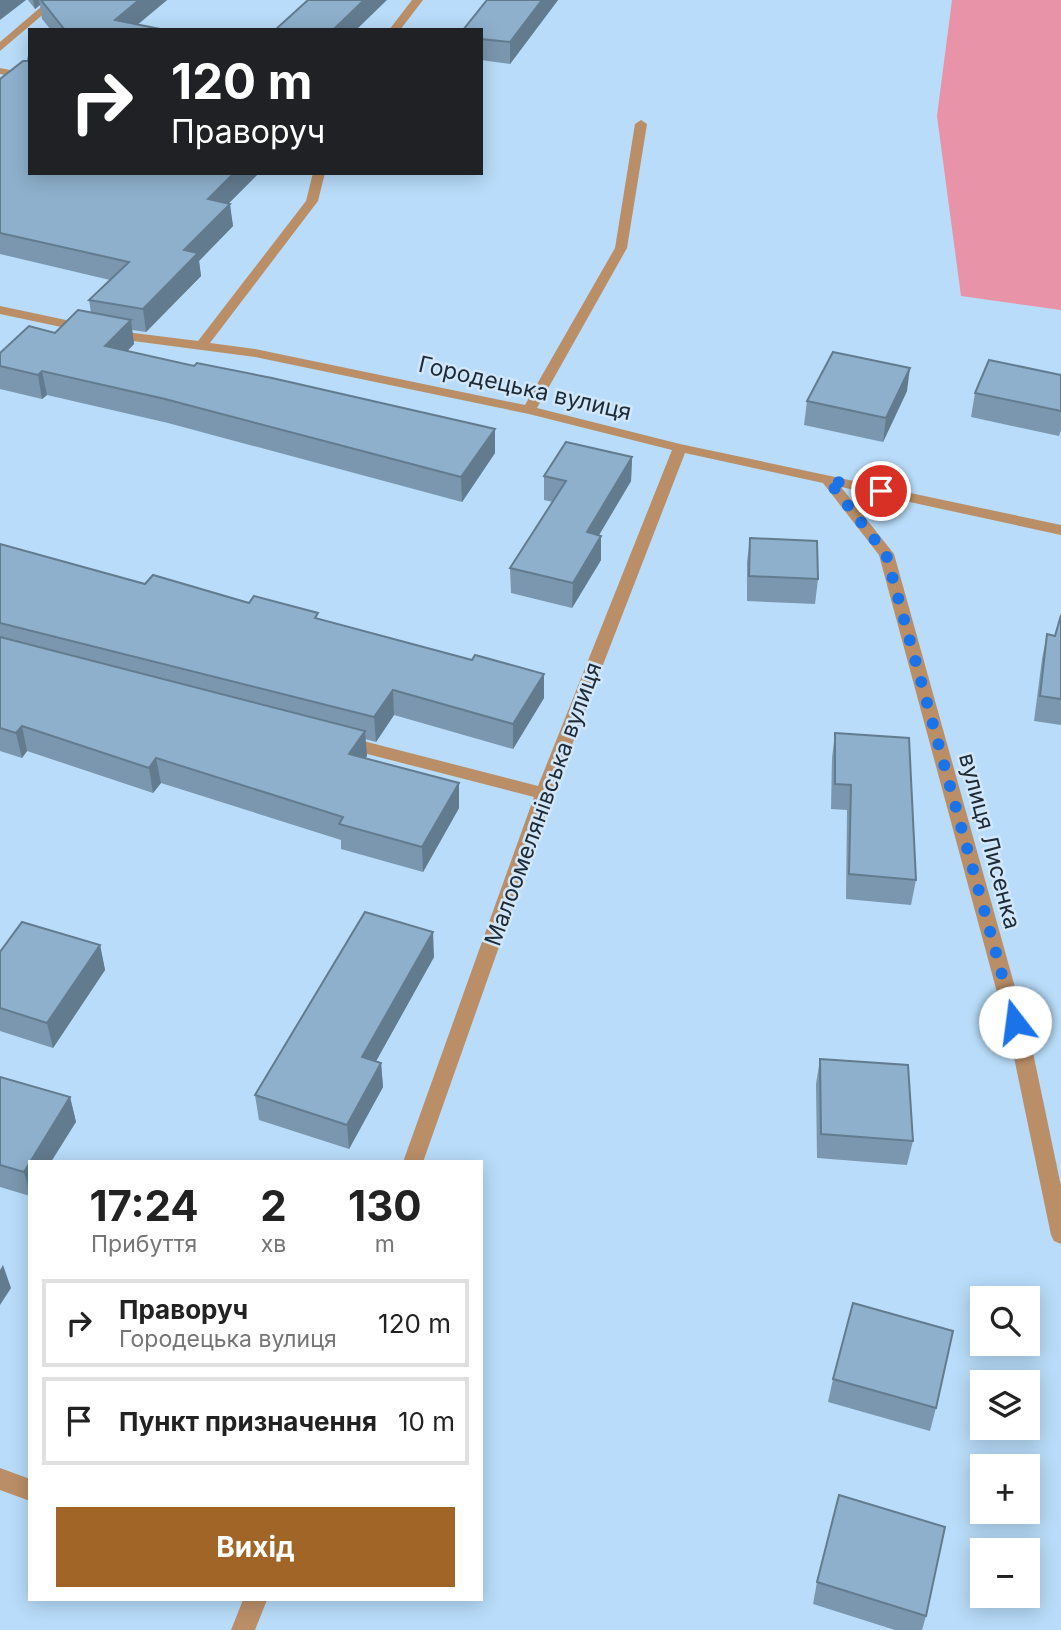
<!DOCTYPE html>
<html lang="uk">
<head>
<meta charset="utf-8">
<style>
  :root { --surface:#fff; --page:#f6f6f6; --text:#222; --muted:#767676; --line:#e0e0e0; --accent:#a16627 }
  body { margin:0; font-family:Inter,sans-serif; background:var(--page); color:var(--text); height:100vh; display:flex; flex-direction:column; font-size:26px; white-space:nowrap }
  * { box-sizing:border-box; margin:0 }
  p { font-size:23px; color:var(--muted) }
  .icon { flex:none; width:38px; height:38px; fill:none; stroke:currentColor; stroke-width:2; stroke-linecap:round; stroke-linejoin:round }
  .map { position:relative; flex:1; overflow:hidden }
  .panel { position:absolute; left:28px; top:1160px; width:455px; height:441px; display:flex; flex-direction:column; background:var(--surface); border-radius:0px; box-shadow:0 4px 18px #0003 }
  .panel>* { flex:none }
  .banner { position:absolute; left:28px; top:28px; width:455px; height:147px; border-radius:0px; box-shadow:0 4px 18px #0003; background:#202124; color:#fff; overflow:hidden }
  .buttons { position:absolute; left:970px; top:1286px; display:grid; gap:14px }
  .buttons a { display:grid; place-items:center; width:70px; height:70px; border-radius:0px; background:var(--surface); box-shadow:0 4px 18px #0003; font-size:35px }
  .pin { position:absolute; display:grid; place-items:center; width:60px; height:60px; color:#fff; margin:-30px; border:4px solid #fff; border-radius:50%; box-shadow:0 2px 7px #0007 }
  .me { position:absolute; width:77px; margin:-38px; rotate:345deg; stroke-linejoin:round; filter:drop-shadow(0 0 5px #0008) }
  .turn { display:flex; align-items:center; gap:24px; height:147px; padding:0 28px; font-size:32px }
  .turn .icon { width:91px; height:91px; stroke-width:2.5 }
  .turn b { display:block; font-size:49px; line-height:60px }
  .eta { display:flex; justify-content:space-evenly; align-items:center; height:119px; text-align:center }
  .eta b { font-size:42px; font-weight:700; line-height:49px }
  .action { display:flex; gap:14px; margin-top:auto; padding:14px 28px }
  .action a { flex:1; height:80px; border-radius:0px; background:var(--accent); color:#fff; font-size:28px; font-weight:700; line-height:80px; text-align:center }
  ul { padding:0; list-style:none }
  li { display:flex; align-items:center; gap:21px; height:88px; margin:0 14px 10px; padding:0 14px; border:4px solid var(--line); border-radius:0px }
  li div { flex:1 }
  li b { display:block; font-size:26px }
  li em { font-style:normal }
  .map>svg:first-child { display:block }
  .green { fill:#e893a8 }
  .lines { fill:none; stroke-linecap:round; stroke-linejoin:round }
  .minor { fill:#ba8f68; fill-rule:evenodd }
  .wall { fill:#7a97af }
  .shaded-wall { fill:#637b8f }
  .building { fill:#8eb0cc; stroke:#637b8f; stroke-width:2 }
  .route { stroke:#1a73e8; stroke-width:12; stroke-dasharray:0 21.6 }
  .labels { text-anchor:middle; stroke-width:5; stroke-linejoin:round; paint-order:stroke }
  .street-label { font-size:23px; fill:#1e2b37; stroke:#d2e7f9 }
</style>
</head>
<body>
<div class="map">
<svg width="1061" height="1630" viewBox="0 0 1061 1630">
  <rect width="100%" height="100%" fill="#b8dcf9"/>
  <path class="green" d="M 952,0 L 1061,0 L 1061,310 L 961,296 L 937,116 Z"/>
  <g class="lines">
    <g class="minor">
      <path d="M 49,0 L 60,0 L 0,51 L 0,42 Z"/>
      <path d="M 412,0 L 423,0 L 400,30 L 389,30 Z"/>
      <path d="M 0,68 L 30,74 L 30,80 L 0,74 Z"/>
      <path d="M 641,120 L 647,124 L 627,248 L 537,408 L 680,444 L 1061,525 L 1061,535 L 841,487 L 894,554 L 1032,1048 L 1061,1186 L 1061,1244 L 1054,1241 L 1051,1235 L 1012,1048 L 879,555 L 823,483 L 685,453 L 553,794 L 423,1162 L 403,1162 L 534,797 L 344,748 L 336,742 L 344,736 L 538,786 L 672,450 L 529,414 L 255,357 L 118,339 L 0,314 L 0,306 L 118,331 L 198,341 L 306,201 L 313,173 L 325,173 L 318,201 L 210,343 L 255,349 L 525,405 L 615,248 L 635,124 Z"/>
      <path d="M 0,1468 L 30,1479 L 30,1501 L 0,1490 Z"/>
      <path d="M 243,1600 L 267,1600 L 255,1630 L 231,1630 Z"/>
    </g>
  </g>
  <g class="wall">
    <path d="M 28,0 L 167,0 L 137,25 L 165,30 L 51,30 L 42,19 L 40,5 L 35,9 Z"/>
    <path d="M 487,0 L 558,0 L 510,64 L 481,60 L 481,30 Z"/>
    <path d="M 28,61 L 30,173 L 259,173 L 229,203 L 233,226 L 199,261 L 201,276 L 146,332 L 132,330 L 134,344 L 127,351 L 495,453 L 462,502 L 168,423 L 47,395 L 42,399 L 0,389 L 0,353 L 55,333 L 91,313 L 89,300 L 110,280 L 0,254 L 0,79 Z"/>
    <path d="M 1061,375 L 1061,430 L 1059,436 L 971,417 L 975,393 Z"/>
    <path d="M 907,391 L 883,442 L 804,425 L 807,401 Z"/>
    <path d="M 632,457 L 631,481 L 599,535 L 601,536 L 601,560 L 572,608 L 511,593 L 510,568 L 553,502 L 544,500 L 544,476 Z"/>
    <path d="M 750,538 L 818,579 L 815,604 L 747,601 L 747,562 Z"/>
    <path d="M 0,544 L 145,584 L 249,603 L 319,619 L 472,660 L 544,674 L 544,698 L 513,749 L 394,715 L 376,742 L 365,739 L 367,756 L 365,758 L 459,783 L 459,808 L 423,872 L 341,849 L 341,840 L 161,783 L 153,793 L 27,751 L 22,758 L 0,751 Z"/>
    <path d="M 1061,615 L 1061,725 L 1034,721 L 1042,659 L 1047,634 L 1055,636 Z"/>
    <path d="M 835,733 L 916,880 L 911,905 L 846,899 L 847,810 L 831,809 L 832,758 Z"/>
    <path d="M 100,945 L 105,970 L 53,1048 L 0,1031 L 0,952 Z"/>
    <path d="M 434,957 L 376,1061 L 381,1063 L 383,1087 L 349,1149 L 259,1120 L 255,1095 Z"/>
    <path d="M 820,1059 L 913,1141 L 907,1165 L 817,1158 L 816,1084 Z"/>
    <path d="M 0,1077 L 70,1097 L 76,1122 L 30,1162 L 30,1196 L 0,1187 Z"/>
    <path d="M 833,1379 L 936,1408 L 930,1431 L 828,1402 Z"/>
    <path d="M 817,1582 L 926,1616 L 922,1630 L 895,1630 L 813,1604 Z"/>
  </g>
  <g class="shaded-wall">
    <path d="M 0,0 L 26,0 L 0,20 Z"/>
    <path d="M 33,0 L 39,0 L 40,5 L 35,9 Z"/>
    <path d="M 139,0 L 167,0 L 131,30 L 115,20 Z"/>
    <path d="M 364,0 L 387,0 L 356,30 L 333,30 Z"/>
    <path d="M 542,0 L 558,0 L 510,64 L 510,42 Z"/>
    <path d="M 234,173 L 259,173 L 211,221 L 208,199 Z"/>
    <path d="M 230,204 L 233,226 L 199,261 L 201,276 L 146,332 L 143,309 L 184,250 Z"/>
    <path d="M 131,320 L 134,344 L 109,370 L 105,346 Z"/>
    <path d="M 910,368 L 907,391 L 883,442 L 886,418 Z"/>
    <path d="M 42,371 L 47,395 L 42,399 L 38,375 Z"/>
    <path d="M 495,429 L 495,453 L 462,502 L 461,477 Z"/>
    <path d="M 632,457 L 631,481 L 586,557 L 587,532 Z"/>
    <path d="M 601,536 L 601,560 L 572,608 L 573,583 Z"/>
    <path d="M 544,674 L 544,698 L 513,749 L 513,724 Z"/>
    <path d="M 393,690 L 394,715 L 376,742 L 374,717 Z"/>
    <path d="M 22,726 L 27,751 L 22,758 L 16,733 Z"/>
    <path d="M 365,731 L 367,756 L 351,779 L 349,754 Z"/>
    <path d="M 156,758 L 161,783 L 153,793 L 149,768 Z"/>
    <path d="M 459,783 L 459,808 L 423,872 L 422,847 Z"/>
    <path d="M 433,932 L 434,957 L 365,1081 L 362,1057 Z"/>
    <path d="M 100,945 L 105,970 L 53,1048 L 47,1023 Z"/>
    <path d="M 381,1063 L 383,1087 L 349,1149 L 347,1125 Z"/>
    <path d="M 70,1097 L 76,1122 L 51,1162 L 30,1162 Z"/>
    <path d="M 30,1162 L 30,1194 L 24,1172 Z"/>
    <path d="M 3,1265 L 11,1288 L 0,1305 L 0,1270 Z"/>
  </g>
  <g class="building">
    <path d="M 41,0 L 139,0 L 115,20 L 165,30 L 63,30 L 64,29 Z"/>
    <path d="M 308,0 L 364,0 L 333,30 L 275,30 Z"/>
    <path d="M 487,0 L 542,0 L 510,42 L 481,39 L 481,30 L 463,30 Z"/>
    <path d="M 29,56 L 30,56 L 30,173 L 234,173 L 208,199 L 230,204 L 184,250 L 198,253 L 143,309 L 89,300 L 129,262 L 0,233 L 0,79 L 23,61 L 28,61 Z"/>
    <path d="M 78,310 L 131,320 L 105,346 L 194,366 L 197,363 L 272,378 L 495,429 L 461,477 L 165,399 L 42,371 L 38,375 L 0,366 L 0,353 L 29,326 L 55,333 Z"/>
    <path d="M 833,352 L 910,368 L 886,418 L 807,401 Z"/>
    <path d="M 989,360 L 1061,375 L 1061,411 L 975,393 Z"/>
    <path d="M 566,442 L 632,457 L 587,532 L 601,536 L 573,583 L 510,568 L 566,481 L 544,476 Z"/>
    <path d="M 750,538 L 817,541 L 818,579 L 749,576 Z"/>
    <path d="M 0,544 L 145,584 L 153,575 L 249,603 L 254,596 L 318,613 L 315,618 L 472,660 L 475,655 L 544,674 L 513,724 L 393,690 L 374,717 L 0,623 Z"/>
    <path d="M 1061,615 L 1061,699 L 1040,696 L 1047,634 L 1055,636 Z"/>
    <path d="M 0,637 L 365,731 L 349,754 L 459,783 L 422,847 L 339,824 L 343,817 L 156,758 L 149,768 L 22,726 L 16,733 L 0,728 Z"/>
    <path d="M 835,733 L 909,738 L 916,880 L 849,874 L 851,785 L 835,784 Z"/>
    <path d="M 365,912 L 433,932 L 362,1057 L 381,1063 L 347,1125 L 255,1095 Z"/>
    <path d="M 22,922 L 100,945 L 47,1023 L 0,1008 L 0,952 Z"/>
    <path d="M 820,1059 L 908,1065 L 913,1141 L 821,1134 Z"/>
    <path d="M 0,1077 L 70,1097 L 24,1172 L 0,1165 Z"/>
    <path d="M 853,1303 L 953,1331 L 936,1408 L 833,1379 Z"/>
    <path d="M 839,1495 L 945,1527 L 926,1616 L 817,1582 Z"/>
  </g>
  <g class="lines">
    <path class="route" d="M 881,491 L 828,480 L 886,554 L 1015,1022"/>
  </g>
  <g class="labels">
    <g class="street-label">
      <text transform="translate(525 388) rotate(13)" y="8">Городецька вулиця</text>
      <text transform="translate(543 804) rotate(-70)" y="8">Малоомелянівська вулиця</text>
      <text transform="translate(990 841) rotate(75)" y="8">вулиця Лисенка</text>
    </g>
  </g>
</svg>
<div class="buttons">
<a><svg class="icon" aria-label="search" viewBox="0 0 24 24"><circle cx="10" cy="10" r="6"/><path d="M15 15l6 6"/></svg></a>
<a><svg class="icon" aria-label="layers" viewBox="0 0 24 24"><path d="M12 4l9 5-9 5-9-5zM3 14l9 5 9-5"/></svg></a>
<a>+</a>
<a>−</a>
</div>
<div class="pin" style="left:881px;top:491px;background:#d93025"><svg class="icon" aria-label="arrive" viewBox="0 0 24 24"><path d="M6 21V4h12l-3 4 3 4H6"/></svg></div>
<svg class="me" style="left:1015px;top:1022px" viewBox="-20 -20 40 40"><circle r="19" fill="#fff"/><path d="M0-13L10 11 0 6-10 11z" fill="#1a73e8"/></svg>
<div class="banner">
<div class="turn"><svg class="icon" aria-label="right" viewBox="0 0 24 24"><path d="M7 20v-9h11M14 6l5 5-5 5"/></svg><div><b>120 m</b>Праворуч</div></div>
</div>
<section class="panel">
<div class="eta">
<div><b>17:24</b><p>Прибуття</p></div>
<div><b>2</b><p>хв</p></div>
<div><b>130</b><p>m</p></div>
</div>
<ul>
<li><svg class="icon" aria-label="right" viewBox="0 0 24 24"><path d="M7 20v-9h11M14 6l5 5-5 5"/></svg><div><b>Праворуч</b><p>Городецька вулиця</p></div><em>120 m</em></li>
<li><svg class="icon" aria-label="arrive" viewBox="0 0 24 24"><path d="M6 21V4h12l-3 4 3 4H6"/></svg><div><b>Пункт призначення</b></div><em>10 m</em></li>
</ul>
<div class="action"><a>Вихід</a></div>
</section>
</div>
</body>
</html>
